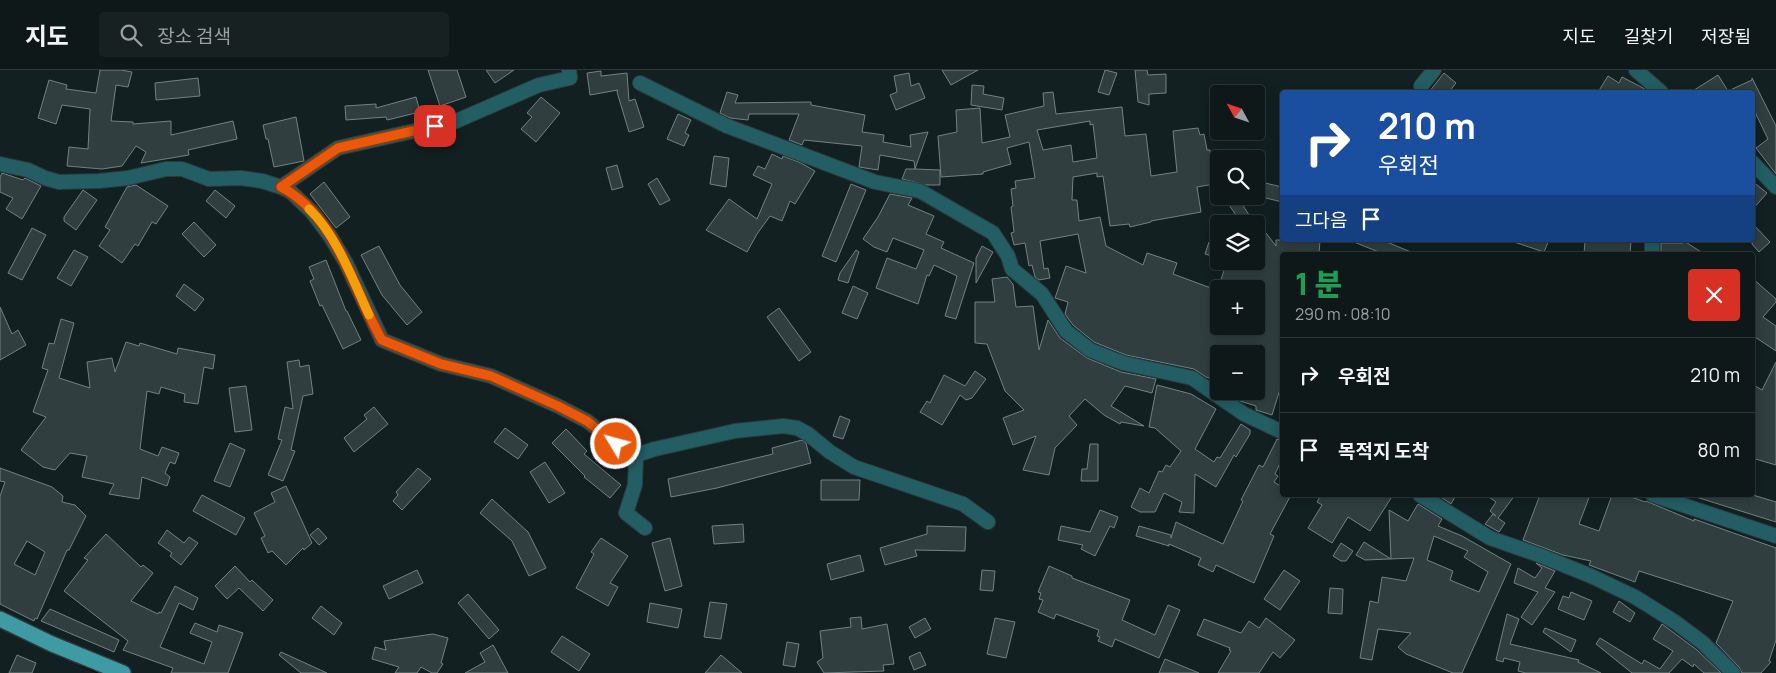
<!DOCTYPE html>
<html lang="ko">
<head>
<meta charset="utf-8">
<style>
  :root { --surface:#0e1819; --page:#172122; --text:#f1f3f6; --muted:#9ba0a2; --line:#2e3738 }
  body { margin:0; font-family:Manrope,"Noto Sans KR",sans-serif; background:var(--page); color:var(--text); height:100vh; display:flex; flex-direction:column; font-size:19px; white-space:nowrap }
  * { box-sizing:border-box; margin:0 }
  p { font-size:16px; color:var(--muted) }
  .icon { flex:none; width:28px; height:28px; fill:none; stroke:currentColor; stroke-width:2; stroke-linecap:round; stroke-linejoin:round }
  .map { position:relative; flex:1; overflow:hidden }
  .panel { position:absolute; left:1280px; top:182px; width:475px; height:245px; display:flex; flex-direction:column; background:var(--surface); border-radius:5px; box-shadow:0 2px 12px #0003,0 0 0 1px var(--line) }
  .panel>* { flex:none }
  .banner { position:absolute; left:1280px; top:20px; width:475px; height:152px; border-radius:5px; box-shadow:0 2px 12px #0003,0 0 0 1px var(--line); background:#1a4fa0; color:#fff; overflow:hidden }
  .needle { width:32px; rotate:310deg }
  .buttons { position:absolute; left:1210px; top:15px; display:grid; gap:10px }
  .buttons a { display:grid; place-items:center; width:55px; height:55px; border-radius:5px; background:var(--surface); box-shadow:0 2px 12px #0003,0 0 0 1px var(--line); font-size:25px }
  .pin { position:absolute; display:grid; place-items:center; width:42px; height:42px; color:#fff; margin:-21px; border-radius:10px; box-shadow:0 2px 8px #0006 }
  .me { position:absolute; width:55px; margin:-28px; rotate:307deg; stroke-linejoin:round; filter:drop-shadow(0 0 4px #0008) }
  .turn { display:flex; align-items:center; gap:18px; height:105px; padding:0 15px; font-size:22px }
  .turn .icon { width:65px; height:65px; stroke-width:2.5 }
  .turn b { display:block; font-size:35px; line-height:42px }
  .then { display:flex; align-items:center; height:48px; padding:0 15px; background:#0003; gap:10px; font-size:19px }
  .round { display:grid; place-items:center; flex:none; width:52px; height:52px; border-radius:5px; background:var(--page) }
  .headline { display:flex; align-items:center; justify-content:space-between; height:85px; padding:0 15px }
  h1 { font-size:30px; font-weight:800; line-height:38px; color:#1e9e55 }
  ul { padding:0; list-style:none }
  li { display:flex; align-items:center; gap:15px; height:75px; padding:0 15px; border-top:1px solid var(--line) }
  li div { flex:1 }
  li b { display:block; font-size:19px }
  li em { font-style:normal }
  header { display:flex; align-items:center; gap:30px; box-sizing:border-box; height:70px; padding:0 25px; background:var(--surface); border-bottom:1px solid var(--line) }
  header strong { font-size:24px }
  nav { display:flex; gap:28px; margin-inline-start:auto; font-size:18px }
  .search { width:350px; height:45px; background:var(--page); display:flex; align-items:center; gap:12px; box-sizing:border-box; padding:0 18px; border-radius:5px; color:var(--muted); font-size:19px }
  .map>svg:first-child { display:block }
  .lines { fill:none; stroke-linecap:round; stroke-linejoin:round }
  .stream { stroke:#1d0004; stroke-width:4.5 }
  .building { fill:#303e3f; stroke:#728283; fill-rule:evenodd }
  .minor-casing { stroke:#2c3a3b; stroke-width:16 }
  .primary-casing { stroke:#2c3a3b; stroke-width:18 }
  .minor { stroke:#225e63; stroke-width:14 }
  .primary { stroke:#3e9ba3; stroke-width:15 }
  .route-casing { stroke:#983908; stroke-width:12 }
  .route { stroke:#ea580c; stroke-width:9 }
  .slow { stroke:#f59e0b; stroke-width:9 }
</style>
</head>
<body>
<header>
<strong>지도</strong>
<div class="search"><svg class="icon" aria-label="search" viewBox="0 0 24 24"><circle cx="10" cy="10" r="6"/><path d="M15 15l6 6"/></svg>장소 검색</div>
<nav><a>지도</a><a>길찾기</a><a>저장됨</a></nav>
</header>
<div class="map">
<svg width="1776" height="603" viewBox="0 0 1776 603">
  <rect width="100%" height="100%" fill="#122021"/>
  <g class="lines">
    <path class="stream" d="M 81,594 L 102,603"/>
  </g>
  <g class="building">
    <path d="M 100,0 L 121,0 L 132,2 L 128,17 L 116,15 L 111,51 L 133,52 L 133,54 L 171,51 L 171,65 L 233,51 L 237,69 L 188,80 L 189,85 L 141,93 L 146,82 L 136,76 L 122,96 L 102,99 L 67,96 L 69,77 L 88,79 L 90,39 L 62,35 L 56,54 L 38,48 L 49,10 L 67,15 L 66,19 L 96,23 Z"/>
    <path d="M 428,0 L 457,0 L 466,27 L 440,36 Z"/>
    <path d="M 486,0 L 514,0 L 495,13 Z"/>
    <path d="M 942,0 L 978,0 L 951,15 Z"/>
    <path d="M 1105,0 L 1117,3 L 1109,25 L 1098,22 Z"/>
    <path d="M 1135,0 L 1147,0 L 1148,5 L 1166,4 L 1166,23 L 1149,24 L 1149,35 L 1138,32 Z"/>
    <path d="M 601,1 L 601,6 L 627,3 L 629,31 L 635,29 L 644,57 L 629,62 L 617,22 L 618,20 L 590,25 L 587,3 Z"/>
    <path d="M 909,3 L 911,16 L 919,13 L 925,28 L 896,40 L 890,25 L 897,22 L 894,6 Z"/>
    <path d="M 1444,3 L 1456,13 L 1449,22 L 1429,22 Z"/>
    <path d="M 1718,5 L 1728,21 L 1752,10 L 1752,8 L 1776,56 L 1776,104 L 1756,78 L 1768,69 L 1752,36 L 1752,22 L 1691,22 Z"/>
    <path d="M 1608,6 L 1619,13 L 1622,7 L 1643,18 L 1648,22 L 1598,22 Z"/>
    <path d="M 198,8 L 200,26 L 156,30 L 155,13 Z"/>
    <path d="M 972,15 L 984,16 L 983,24 L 1004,28 L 1002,40 L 971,35 Z"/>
    <path d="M 727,22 L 738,25 L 735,33 L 811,32 L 811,35 L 865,45 L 862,62 L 884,65 L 883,72 L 911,77 L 910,65 L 928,62 L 915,99 L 940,100 L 940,115 L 926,115 L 902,109 L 906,99 L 915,99 L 914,91 L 880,85 L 878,100 L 859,97 L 862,76 L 804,70 L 802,75 L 789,70 L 799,44 L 749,44 L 748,50 L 730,48 L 720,43 Z"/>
    <path d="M 1053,22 L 1056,44 L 1122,37 L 1125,66 L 1146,64 L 1151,106 L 1177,102 L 1173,61 L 1198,58 L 1200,65 L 1204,64 L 1207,80 L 1210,80 L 1214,114 L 1197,117 L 1201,142 L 1151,151 L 1151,152 L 1130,157 L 1129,154 L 1110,156 L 1103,106 L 1097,107 L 1097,103 L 1073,107 L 1072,130 L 1077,130 L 1079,151 L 1100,147 L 1106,176 L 1143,195 L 1147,183 L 1177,193 L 1173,204 L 1219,221 L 1219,256 L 1256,256 L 1256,219 L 1218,219 L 1227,191 L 1256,191 L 1256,156 L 1263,165 L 1266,163 L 1276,176 L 1276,170 L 1320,170 L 1319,185 L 1282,185 L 1282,313 L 1272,345 L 1256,340 L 1256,336 L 1240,331 L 1227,321 L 1256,321 L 1256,284 L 1219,284 L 1219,311 L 1206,307 L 1194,299 L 1126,285 L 1094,272 L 1073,255 L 1065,244 L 1068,232 L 1055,228 L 1066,196 L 1086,203 L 1078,164 L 1040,171 L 1044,199 L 1048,198 L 1050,208 L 1039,210 L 1035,207 L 1032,195 L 1029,196 L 1025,173 L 1014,175 L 1011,163 L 1014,162 L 1011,137 L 1013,136 L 1011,119 L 1016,118 L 1015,111 L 1035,108 L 1029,72 L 1007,78 L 1011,94 L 983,102 L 983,104 L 941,107 L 938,66 L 957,62 L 956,40 L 980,38 L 982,73 L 1010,67 L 1005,45 L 1044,36 L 1043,23 ZM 1090,51 L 1090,55 L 1093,54 L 1097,88 L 1073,92 L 1071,75 L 1043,80 L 1037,60 Z"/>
    <path d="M 416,27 L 420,42 L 387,50 L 386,47 L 346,50 L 345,36 L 376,34 L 376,38 Z"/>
    <path d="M 541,27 L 560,43 L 536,72 L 521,59 L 532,47 L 527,43 Z"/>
    <path d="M 678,44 L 691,50 L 685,63 L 689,65 L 684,76 L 667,69 Z"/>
    <path d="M 296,47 L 304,91 L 274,97 L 268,69 L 266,69 L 263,55 Z"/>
    <path d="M 772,84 L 782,89 L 783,86 L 801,93 L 815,101 L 795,134 L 790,131 L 782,151 L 770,146 L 757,164 L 747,182 L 706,160 L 729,129 L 757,149 L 772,114 L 753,105 L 758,96 L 765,99 Z"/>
    <path d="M 714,86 L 729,88 L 726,117 L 710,114 Z"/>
    <path d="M 617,95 L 623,117 L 612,120 L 606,98 Z"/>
    <path d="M 2,103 L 23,110 L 25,108 L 41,116 L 22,149 L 6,139 L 13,128 L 0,122 L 0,107 Z"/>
    <path d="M 657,108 L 670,130 L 660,135 L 648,114 Z"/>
    <path d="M 1752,111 L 1767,123 L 1752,140 Z"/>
    <path d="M 324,112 L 350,147 L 336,158 L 310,124 Z"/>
    <path d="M 1261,112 L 1282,117 L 1282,132 L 1258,126 Z"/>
    <path d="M 851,114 L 866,120 L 836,192 L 822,186 Z"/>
    <path d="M 136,115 L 168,136 L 156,154 L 152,152 L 138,176 L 135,174 L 122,193 L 99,176 L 110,160 L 105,157 L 127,117 Z"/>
    <path d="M 83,120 L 97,130 L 76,160 L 64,151 L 64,147 Z"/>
    <path d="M 215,120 L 235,136 L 226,148 L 206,131 Z"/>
    <path d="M 890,124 L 912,128 L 908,135 L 934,146 L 926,164 L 944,172 L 941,178 L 974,193 L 956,249 L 945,246 L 957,206 L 934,195 L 929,206 L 927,205 L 918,234 L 876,218 L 887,188 L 916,199 L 924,180 L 893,168 L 887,182 L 874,177 L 863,169 L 878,147 Z"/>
    <path d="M 1235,126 L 1237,126 L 1249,145 L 1240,151 L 1227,132 Z"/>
    <path d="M 194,152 L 216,175 L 204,187 L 182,164 Z"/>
    <path d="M 1752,153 L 1770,172 L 1759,182 L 1752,174 Z"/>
    <path d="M 32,158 L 46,165 L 22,210 L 8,203 Z"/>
    <path d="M 1349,170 L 1382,170 L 1418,185 L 1386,185 Z"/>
    <path d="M 1515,170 L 1549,170 L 1544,182 L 1514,172 Z"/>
    <path d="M 1585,170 L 1631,170 L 1630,185 L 1584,185 Z"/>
    <path d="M 1684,171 L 1706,185 L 1661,185 L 1661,173 L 1683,173 Z"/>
    <path d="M 1209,172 L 1219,176 L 1219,188 L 1205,184 Z"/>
    <path d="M 379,176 L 400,215 L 422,242 L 407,255 L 382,225 L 361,185 Z"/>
    <path d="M 982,176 L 993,182 L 976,213 L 976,188 Z"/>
    <path d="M 74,180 L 88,187 L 71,216 L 57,208 Z"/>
    <path d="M 856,180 L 859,182 L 848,213 L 838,210 L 840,203 Z"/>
    <path d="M 326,190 L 346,241 L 347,241 L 361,270 L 343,279 L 322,235 L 320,236 L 310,211 L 314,209 L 309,197 Z"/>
    <path d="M 1007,207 L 1013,214 L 1016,237 L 1033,236 L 1039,280 L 1048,250 L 1060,268 L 1087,288 L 1121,302 L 1156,309 L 1152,323 L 1125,316 L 1111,336 L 1144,356 L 1121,352 L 1120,354 L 1104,345 L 1085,329 L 1069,346 L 1077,355 L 1055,378 L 1049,405 L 1023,400 L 1036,366 L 1013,375 L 1003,348 L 1024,340 L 1005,321 L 987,274 L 975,273 L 975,232 L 995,232 L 992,209 Z"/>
    <path d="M 1752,208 L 1776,229 L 1776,232 L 1763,247 L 1776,256 L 1776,281 L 1752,265 Z"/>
    <path d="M 184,214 L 204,229 L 195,241 L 176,226 Z"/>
    <path d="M 853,216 L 868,223 L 857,249 L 842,243 Z"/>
    <path d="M 0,237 L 12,264 L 18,260 L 26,275 L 0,290 Z"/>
    <path d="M 779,238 L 811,282 L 799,291 L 767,247 Z"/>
    <path d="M 61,249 L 74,253 L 59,308 L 90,318 L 87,292 L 112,288 L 115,302 L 126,272 L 139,276 L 140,273 L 177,284 L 178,278 L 215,285 L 213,299 L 204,297 L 198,334 L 184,332 L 185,324 L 161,317 L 159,324 L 147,321 L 140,379 L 158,386 L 162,377 L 179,383 L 175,394 L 170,392 L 165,403 L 170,407 L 167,416 L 142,407 L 139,429 L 109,424 L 114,414 L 82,407 L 87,386 L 70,383 L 55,400 L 43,397 L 21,380 L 46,347 L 33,342 L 48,300 L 42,298 L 49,273 L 54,274 Z"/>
    <path d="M 299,290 L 300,297 L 309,295 L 313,324 L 303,326 L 291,380 L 295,381 L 283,411 L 268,405 L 282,370 L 278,369 L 285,337 L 293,339 L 287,292 Z"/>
    <path d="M 1776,292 L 1776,395 L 1752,388 L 1752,314 L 1762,320 Z"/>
    <path d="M 975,301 L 986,309 L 972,328 L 966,330 L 960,325 L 942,355 L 920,342 L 927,331 L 930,333 L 944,305 L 965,316 Z"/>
    <path d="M 1157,315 L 1191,324 L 1216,339 L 1195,379 L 1214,392 L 1217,387 L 1220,388 L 1241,354 L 1250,360 L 1250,364 L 1236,387 L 1234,385 L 1216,417 L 1195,404 L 1194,443 L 1179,442 L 1182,432 L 1164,423 L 1155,442 L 1140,442 L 1131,437 L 1140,418 L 1149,423 L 1159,401 L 1162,402 L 1166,395 L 1170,397 L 1181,381 L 1155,358 L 1149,357 Z"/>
    <path d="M 246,316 L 252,360 L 235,362 L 229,318 Z"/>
    <path d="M 374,337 L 388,354 L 354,382 L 344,368 L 367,349 L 364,345 Z"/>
    <path d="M 840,346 L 850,350 L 843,369 L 833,366 Z"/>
    <path d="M 505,358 L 528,375 L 518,389 L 494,372 Z"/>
    <path d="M 566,359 L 587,381 L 584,384 L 621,415 L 610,428 L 584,407 L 585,406 L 552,373 Z"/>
    <path d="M 1277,369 L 1282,371 L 1282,389 L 1275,404 L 1278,406 L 1274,412 L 1282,417 L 1282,425 L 1291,425 L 1270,464 L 1274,466 L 1254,513 L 1216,495 L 1213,502 L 1198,495 L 1201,488 L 1169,474 L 1169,476 L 1136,466 L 1139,456 L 1171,465 L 1171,468 L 1176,452 L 1223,474 L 1243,431 L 1241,430 L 1259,395 L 1263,397 Z"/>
    <path d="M 802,370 L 806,373 L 811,393 L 717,418 L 671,427 L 668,409 L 773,384 L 772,378 Z"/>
    <path d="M 230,373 L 245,380 L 230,417 L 214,411 Z"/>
    <path d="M 1090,374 L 1098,374 L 1098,411 L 1081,411 L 1082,399 L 1087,399 Z"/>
    <path d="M 545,392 L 565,423 L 549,433 L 530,402 Z"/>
    <path d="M 0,398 L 52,417 L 63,426 L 62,432 L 75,435 L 86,446 L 69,480 L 67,480 L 37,549 L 35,548 L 34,551 L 0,534 L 0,426 L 5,412 L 0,411 ZM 27,471 L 45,482 L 35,505 L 14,494 Z"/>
    <path d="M 418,398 L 431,409 L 402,440 L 393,431 L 398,425 L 396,422 Z"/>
    <path d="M 821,410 L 860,410 L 859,430 L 821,430 Z"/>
    <path d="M 286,416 L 312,473 L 304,480 L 303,478 L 286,495 L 272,481 L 268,483 L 261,468 L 265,466 L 254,443 L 275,432 L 271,423 Z"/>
    <path d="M 202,425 L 245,448 L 236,465 L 193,441 Z"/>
    <path d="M 1321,425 L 1393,425 L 1370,461 L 1348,447 L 1332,473 L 1308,458 L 1322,435 L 1317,432 Z"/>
    <path d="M 1438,425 L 1456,425 L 1451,434 Z"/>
    <path d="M 1486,425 L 1515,425 L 1498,448 L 1505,453 L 1499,462 L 1485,454 L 1493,444 L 1496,446 L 1490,441 L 1496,432 Z"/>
    <path d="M 1540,425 L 1590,425 L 1579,454 L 1599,461 L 1612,425 L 1626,425 L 1645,432 L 1646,431 L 1694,451 L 1694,449 L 1776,478 L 1776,570 L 1769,591 L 1771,592 L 1761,603 L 1742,603 L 1739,597 L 1716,573 L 1733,531 L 1639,501 L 1635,512 L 1589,495 L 1591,491 L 1563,485 L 1523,470 Z"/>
    <path d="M 1696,425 L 1753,425 L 1776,432 L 1776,452 L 1696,427 Z"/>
    <path d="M 492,429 L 528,462 L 546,498 L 529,506 L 512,471 L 480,443 Z"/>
    <path d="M 1418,434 L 1442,449 L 1438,456 L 1462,466 L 1511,494 L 1462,603 L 1453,603 L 1406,584 L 1398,577 L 1411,563 L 1378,559 L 1372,590 L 1360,588 L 1370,531 L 1378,533 L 1382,507 L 1406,511 L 1414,488 L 1365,490 L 1356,485 L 1364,472 L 1391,489 L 1389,440 L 1408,451 ZM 1434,466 L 1468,481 L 1464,487 L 1488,502 L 1479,522 L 1450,510 L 1453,501 L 1427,490 Z"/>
    <path d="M 1100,440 L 1118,447 L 1114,458 L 1110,456 L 1095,486 L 1081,479 L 1083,475 L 1058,470 L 1061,456 L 1090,462 Z"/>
    <path d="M 743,454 L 744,472 L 714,474 L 712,456 Z"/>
    <path d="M 927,456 L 966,457 L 965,481 L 915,480 L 917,486 L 885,495 L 880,478 L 927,464 Z"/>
    <path d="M 318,458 L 327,468 L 319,475 L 310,465 Z"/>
    <path d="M 167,460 L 184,473 L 189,467 L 198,473 L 181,495 L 170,486 L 172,483 L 158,473 Z"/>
    <path d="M 106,464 L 141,497 L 143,495 L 153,503 L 131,531 L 158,544 L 159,542 L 161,543 L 175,516 L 198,528 L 193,540 L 179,533 L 160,577 L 204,594 L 212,572 L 190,563 L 195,553 L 217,562 L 219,555 L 243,563 L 228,603 L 171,603 L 173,598 L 123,580 L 128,571 L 64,521 L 88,490 L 84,488 Z"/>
    <path d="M 601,468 L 628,486 L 610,513 L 618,517 L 608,536 L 576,518 L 594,484 L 591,482 Z"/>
    <path d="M 670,468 L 682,516 L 665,521 L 652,473 Z"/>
    <path d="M 1341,473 L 1353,481 L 1346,491 L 1341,491 L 1333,486 Z"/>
    <path d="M 860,485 L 864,501 L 831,510 L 827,494 Z"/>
    <path d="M 1536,493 L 1555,501 L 1545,518 L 1555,522 L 1532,555 L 1521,547 L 1538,522 L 1514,513 L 1518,498 L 1535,508 L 1542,498 Z"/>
    <path d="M 235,496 L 250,512 L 252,510 L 273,530 L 263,541 L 239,518 L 227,529 L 215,516 Z"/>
    <path d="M 1049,496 L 1072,506 L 1072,508 L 1130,530 L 1122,550 L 1155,565 L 1168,535 L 1180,540 L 1159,588 L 1115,569 L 1112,577 L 1098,571 L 1100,567 L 1097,566 L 1099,560 L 1056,544 L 1054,549 L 1038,542 L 1043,530 L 1039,529 L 1041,523 L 1038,522 Z"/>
    <path d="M 417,500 L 423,513 L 389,529 L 383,516 Z"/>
    <path d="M 982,500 L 995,501 L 993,521 L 980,520 Z"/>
    <path d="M 1284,500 L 1300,511 L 1280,540 L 1264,529 Z"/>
    <path d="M 1330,518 L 1343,519 L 1342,544 L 1328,543 Z"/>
    <path d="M 1571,522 L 1592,531 L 1584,550 L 1558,539 L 1563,526 L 1569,528 Z"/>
    <path d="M 468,524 L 499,560 L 489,569 L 458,533 Z"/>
    <path d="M 1619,531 L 1635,543 L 1630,552 L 1613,542 Z"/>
    <path d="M 710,532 L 727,534 L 721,569 L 704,567 Z"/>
    <path d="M 650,533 L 682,539 L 678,558 L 647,552 Z"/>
    <path d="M 321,536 L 342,553 L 334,565 L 312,548 Z"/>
    <path d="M 50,539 L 119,570 L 114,582 L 41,551 Z"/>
    <path d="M 1507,544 L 1519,549 L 1510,574 L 1579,590 L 1578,592 L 1601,603 L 1526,603 L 1518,601 L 1520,592 L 1504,588 L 1503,592 L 1496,590 Z"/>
    <path d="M 861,547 L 862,559 L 887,554 L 894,594 L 883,595 L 884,601 L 824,603 L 817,592 L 823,588 L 820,561 L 851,557 L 850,548 Z"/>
    <path d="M 925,548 L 931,559 L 915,568 L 909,557 Z"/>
    <path d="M 995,548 L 1015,552 L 1006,588 L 987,584 Z"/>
    <path d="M 1266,548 L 1295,570 L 1280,588 L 1273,582 L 1259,603 L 1218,603 L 1231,581 L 1229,580 L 1230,578 L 1197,565 L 1204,549 L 1241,563 L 1249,551 L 1259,558 Z"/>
    <path d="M 1662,554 L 1697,580 L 1721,603 L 1704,603 L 1694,594 L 1693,597 L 1682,589 L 1669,603 L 1632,603 L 1596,574 L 1600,568 L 1642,594 L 1644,590 L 1660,599 L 1673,581 L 1653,569 Z"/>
    <path d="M 1545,558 L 1576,570 L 1571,582 L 1543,562 Z"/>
    <path d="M 433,564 L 448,568 L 441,593 L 443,594 L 437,603 L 432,603 L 421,597 L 417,603 L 395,603 L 399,597 L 372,589 L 375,577 L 386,580 L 384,571 Z"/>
    <path d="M 562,566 L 590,584 L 579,601 L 551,582 Z"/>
    <path d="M 787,572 L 799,574 L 795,597 L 783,595 Z"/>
    <path d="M 493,575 L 508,603 L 465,603 L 485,592 L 480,583 Z"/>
    <path d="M 281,582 L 327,603 L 301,603 L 279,585 Z"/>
    <path d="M 920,582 L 926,595 L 914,600 L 909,587 Z"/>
    <path d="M 17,585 L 36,593 L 32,603 L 9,603 Z"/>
    <path d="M 721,585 L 742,603 L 705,603 Z"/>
    <path d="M 1165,589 L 1199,603 L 1159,603 Z"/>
  </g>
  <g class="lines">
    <defs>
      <g id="minor">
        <path d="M 1636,0 L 1661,22"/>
        <path d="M 640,13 L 727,56 L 875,112 L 920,121 L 993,163 L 1008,186 L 1012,199 L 1042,224 L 1066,261 L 1090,280 L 1123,293 L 1192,308 L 1244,344 L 1282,362"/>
        <path d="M 1421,16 L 1434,0"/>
        <path d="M 1752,92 L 1776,117"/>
        <path d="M 0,94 L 28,100 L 45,108 L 59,112 L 99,111 L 128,108 L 166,99 L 182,99 L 209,109 L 241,108 L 262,111 L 281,117 L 291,122 L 312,142 L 330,166 L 346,193 L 382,270 L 441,294 L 491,306 L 558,336 L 587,351 L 626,381 L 636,385 L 655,379 L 735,361 L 783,356 L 797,358 L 808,364 L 830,382 L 854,397 L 963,434 L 988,452"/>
        <path d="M 281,117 L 338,78 L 454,52 L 539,15 L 570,8 L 569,0"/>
        <path d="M 1652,185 L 1652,170"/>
        <path d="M 636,385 L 635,415 L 626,443 L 645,458"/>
        <path d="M 1420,425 L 1490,468 L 1539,485 L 1591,506 L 1635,527 L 1675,552 L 1703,573 L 1733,603"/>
        <path d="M 1653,425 L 1776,466"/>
      </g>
      <path id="primary" d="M 0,549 L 52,574 L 123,603"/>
    </defs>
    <use href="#minor" class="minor-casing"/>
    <use href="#primary" class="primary-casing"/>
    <use href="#minor" class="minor"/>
    <use href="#primary" class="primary"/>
  </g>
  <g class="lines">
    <defs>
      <path id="route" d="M 435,56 L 338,78 L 281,117 C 337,146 353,220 382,270 L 441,294 L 491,306 L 558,336 L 587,351 L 616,374"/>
    </defs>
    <use href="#route" class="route-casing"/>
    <use href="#route" class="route"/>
    <path class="slow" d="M 309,139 C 336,164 354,212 369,245"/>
  </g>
</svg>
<div class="buttons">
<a><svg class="needle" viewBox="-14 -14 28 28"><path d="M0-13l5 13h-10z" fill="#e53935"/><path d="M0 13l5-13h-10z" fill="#9ba0a2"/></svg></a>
<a><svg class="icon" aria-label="search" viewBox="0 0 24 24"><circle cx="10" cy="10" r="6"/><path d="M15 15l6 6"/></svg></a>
<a><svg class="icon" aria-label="layers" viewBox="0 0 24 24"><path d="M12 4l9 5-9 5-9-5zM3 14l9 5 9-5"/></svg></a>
<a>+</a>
<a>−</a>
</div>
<div class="pin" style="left:435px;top:56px;background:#d93025"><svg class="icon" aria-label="arrive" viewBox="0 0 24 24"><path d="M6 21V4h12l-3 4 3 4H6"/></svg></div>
<svg class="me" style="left:616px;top:374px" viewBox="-20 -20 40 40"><circle r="17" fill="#ea580c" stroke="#fff" stroke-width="3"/><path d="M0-11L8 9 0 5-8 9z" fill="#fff"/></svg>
<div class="banner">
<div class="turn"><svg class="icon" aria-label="right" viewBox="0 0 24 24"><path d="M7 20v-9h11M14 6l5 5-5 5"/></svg><div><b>210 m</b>우회전</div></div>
<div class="then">그다음<svg class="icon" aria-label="arrive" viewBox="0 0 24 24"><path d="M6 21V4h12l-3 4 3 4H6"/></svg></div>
</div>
<section class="panel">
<div class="headline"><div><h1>1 분</h1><p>290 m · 08:10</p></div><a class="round" style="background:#d93025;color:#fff"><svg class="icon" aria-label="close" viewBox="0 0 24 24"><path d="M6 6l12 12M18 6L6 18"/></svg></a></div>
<ul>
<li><svg class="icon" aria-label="right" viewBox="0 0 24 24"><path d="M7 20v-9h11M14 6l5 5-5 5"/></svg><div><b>우회전</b></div><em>210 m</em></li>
<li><svg class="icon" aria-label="arrive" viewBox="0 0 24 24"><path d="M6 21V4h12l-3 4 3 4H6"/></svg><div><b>목적지 도착</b></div><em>80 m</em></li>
</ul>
</section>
</div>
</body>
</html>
